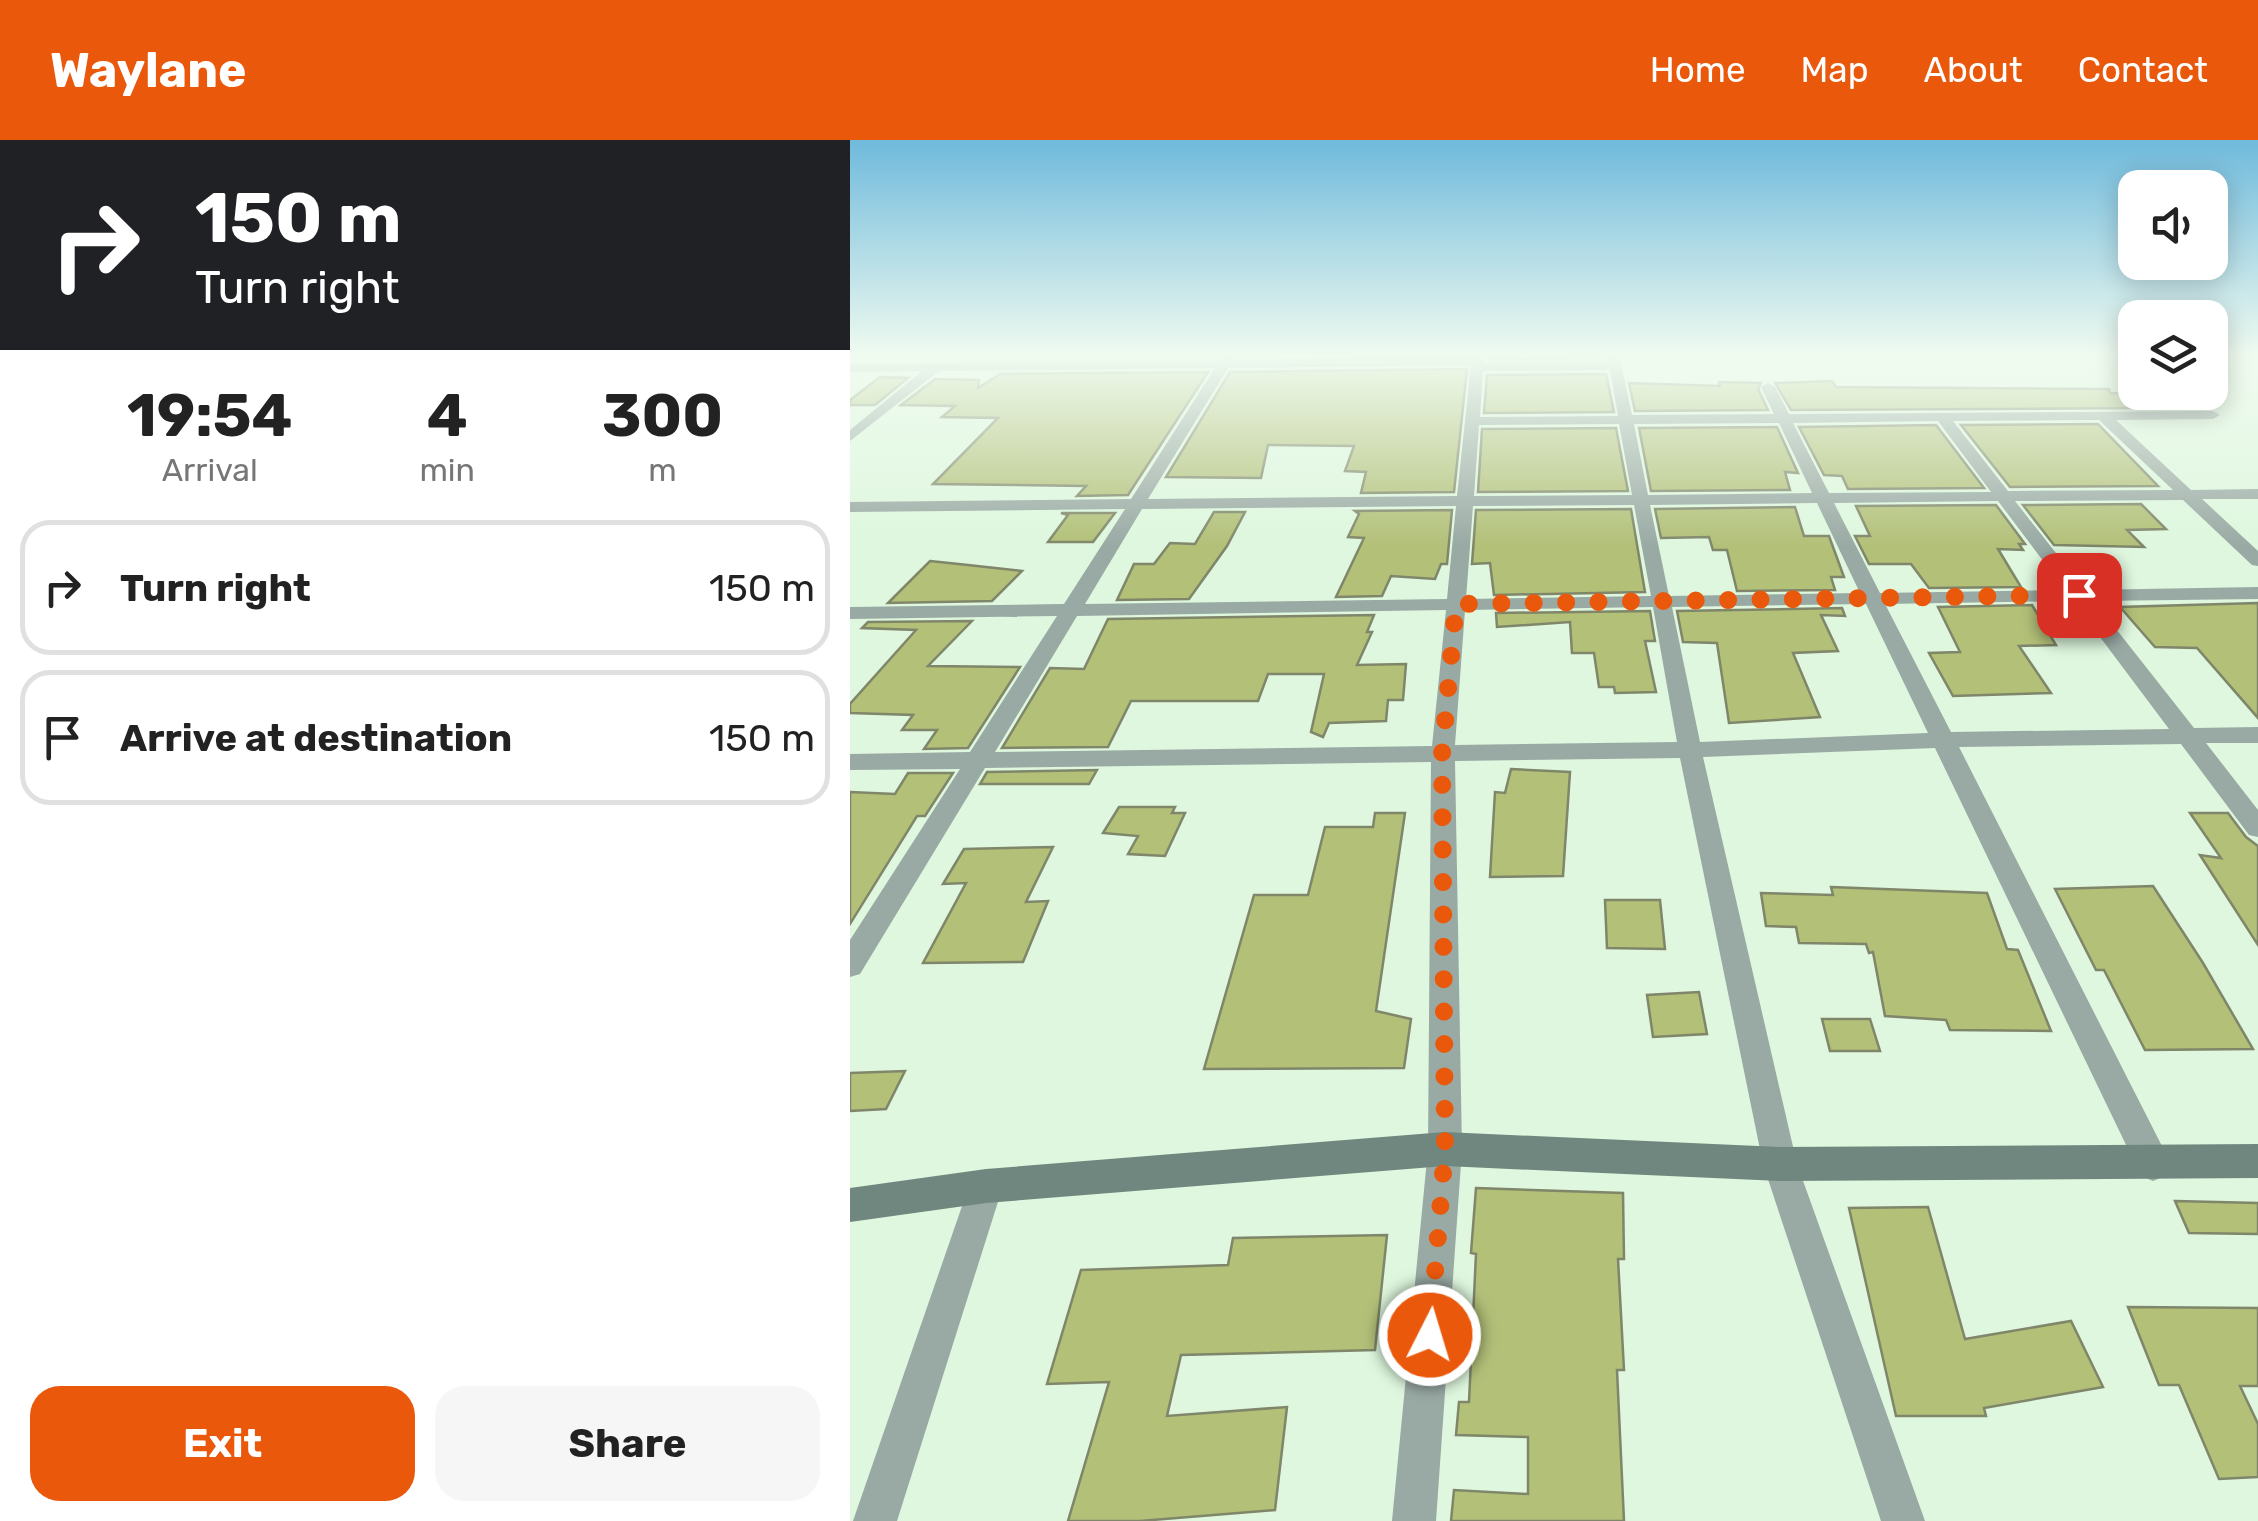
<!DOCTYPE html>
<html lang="en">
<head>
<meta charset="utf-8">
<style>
  :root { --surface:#fff; --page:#f6f6f6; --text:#222; --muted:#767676; --line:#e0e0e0; --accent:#ea580c }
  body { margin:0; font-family:Rubik,sans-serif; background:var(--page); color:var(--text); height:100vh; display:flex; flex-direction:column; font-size:38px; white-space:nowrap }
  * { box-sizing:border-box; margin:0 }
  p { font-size:32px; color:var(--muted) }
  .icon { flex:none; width:55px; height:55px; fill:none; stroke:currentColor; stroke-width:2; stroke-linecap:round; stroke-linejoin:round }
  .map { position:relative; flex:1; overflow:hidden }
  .side { display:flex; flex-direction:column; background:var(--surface); width:850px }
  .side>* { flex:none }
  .banner { background:#202124; color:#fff; overflow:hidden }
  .tools { position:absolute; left:1268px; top:30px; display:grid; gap:20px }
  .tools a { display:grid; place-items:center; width:110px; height:110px; border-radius:20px; background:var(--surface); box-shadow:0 5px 25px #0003; font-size:50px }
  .pin { position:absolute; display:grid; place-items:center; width:85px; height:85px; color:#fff; margin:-42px; border-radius:20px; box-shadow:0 5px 15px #0006 }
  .me { position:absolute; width:110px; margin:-55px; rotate:5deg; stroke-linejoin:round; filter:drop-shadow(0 0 8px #0008) }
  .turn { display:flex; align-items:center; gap:35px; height:210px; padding:0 30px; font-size:45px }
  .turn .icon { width:130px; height:130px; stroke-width:2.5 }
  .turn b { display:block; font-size:70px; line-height:85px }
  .eta { display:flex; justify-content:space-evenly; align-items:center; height:170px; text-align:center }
  .eta b { font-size:60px; font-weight:700; line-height:70px }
  .action { display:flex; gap:20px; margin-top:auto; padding:20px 30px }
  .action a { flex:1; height:115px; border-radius:30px; background:var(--accent); color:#fff; font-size:40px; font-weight:700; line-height:115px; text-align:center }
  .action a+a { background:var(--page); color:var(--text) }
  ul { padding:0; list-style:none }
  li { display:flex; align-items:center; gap:30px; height:135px; margin:0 20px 15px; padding:0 10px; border:5px solid var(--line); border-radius:30px }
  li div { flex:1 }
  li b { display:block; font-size:38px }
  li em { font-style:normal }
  header { display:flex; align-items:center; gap:60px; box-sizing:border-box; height:140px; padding:0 50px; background:var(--accent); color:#fff }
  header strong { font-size:48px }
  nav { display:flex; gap:55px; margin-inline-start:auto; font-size:35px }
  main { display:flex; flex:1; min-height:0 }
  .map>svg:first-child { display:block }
  .building { fill:#b2c078; stroke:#7f8669; stroke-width:2.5 }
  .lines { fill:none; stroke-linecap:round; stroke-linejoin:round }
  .minor { fill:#99a9a3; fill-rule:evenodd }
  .secondary { fill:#70877f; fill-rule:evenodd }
  .route { stroke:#ea580c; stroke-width:18; stroke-dasharray:0 32.4 }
</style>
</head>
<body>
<header>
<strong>Waylane</strong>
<nav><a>Home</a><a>Map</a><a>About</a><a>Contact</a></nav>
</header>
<main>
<section class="side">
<div class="banner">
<div class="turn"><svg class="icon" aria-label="right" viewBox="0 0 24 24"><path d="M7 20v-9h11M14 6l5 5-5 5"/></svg><div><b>150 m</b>Turn right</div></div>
</div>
<div class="eta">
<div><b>19:54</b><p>Arrival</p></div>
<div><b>4</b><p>min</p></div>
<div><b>300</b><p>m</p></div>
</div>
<ul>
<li><svg class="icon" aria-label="right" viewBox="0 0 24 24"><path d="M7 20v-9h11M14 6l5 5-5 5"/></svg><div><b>Turn right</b></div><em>150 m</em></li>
<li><svg class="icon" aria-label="arrive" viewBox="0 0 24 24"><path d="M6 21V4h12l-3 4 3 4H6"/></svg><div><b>Arrive at destination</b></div><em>150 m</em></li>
</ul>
<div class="action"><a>Exit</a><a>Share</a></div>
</section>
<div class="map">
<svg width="1408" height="1381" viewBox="0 0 1408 1381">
  <rect width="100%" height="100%" fill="#def7de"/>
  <g class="building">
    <path d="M 640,214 L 752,214 L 753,218 L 640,219 Z"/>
    <path d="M 617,229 L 604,352 L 511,353 L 516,332 L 495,331 L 504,306 L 418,305 L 411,338 L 316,337 L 380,232 Z"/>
    <path d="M 358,232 L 278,355 L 227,356 L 236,346 L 83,344 L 148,278 L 92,277 L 105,266 L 51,265 L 85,239 L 129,240 L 128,248 L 150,234 Z"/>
    <path d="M 756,234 L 764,272 L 634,273 L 637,235 Z"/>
    <path d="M 30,237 L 58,238 L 25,265 L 0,265 L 0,260 Z"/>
    <path d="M 982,241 L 986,247 L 1259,249 L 1260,253 L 1290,254 L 1304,268 L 941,270 L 925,243 Z"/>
    <path d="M 869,242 L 911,243 L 908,249 L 918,270 L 785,271 L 779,243 L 870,246 Z"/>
    <path d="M 1248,284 L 1308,346 L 1160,347 L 1111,285 Z"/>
    <path d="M 1086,285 L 1134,348 L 998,349 L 992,336 L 974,335 L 949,287 Z"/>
    <path d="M 927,287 L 948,333 L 935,332 L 940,350 L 801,351 L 789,288 Z"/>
    <path d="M 766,288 L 778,351 L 628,352 L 632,289 Z"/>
    <path d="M 1291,364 L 1316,389 L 1277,390 L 1294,407 L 1204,405 L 1173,365 Z"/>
    <path d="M 1146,365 L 1175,404 L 1169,404 L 1173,410 L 1148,409 L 1171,447 L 1079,448 L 1061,424 L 1019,424 L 1005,396 L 1020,396 L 1006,366 Z"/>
    <path d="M 945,367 L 954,396 L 979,396 L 994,437 L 981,437 L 985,450 L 887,451 L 877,410 L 863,410 L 859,397 L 811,398 L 805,369 Z"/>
    <path d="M 781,369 L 795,452 L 644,455 L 640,423 L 622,424 L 626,370 Z"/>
    <path d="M 602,370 L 597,424 L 591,424 L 585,439 L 541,436 L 532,456 L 486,457 L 514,398 L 498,397 L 509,374 L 505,371 Z"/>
    <path d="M 364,372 L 395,372 L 377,406 L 339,459 L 267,460 L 284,424 L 304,424 L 320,403 L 345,404 Z"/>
    <path d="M 265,373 L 243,402 L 198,402 L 218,375 L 211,373 Z"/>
    <path d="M 80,421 L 118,425 L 172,431 L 142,461 L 38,463 Z"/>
    <path d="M 1408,463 L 1408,578 L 1347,508 L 1305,507 L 1270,467 Z"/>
    <path d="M 1182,465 L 1206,505 L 1169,506 L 1201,553 L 1103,556 L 1079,513 L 1110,512 L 1088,467 Z"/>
    <path d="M 992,468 L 995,476 L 971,475 L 988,511 L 943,513 L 970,577 L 879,583 L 867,503 L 833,502 L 827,471 Z"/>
    <path d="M 800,471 L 805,501 L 795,501 L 806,552 L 765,553 L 764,547 L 749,547 L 744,513 L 722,513 L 720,482 L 647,487 L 646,473 Z"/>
    <path d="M 524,475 L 517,492 L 522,492 L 507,525 L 556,524 L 553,560 L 538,560 L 536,581 L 479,583 L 473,597 L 461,592 L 474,534 L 418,534 L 408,561 L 281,561 L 258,607 L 152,608 L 200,528 L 234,529 L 258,479 Z"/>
    <path d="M 122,481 L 78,526 L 170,527 L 118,608 L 74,609 L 87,590 L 52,590 L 63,575 L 0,573 L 0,564 L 66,490 L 12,488 L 18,482 Z"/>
    <path d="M 661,629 L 720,632 L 713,736 L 640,737 L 645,652 L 655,653 Z"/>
    <path d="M 247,630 L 239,644 L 130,644 L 137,632 Z"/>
    <path d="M 58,633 L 103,633 L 75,676 L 67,676 L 0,784 L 0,652 L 45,654 Z"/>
    <path d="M 269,667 L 325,667 L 322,673 L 335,673 L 315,716 L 278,714 L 288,696 L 253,693 Z"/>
    <path d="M 525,673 L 555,673 L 526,871 L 561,879 L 554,928 L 354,929 L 404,755 L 458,755 L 475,687 L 523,687 Z"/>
    <path d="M 1340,673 L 1378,673 L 1396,697 L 1408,706 L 1408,805 L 1350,715 L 1371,718 Z"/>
    <path d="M 203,707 L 176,762 L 198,761 L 173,822 L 73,823 L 116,743 L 93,744 L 114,709 Z"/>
    <path d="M 1303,746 L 1353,823 L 1403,909 L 1295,910 L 1254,830 L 1246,830 L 1205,749 Z"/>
    <path d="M 981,747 L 1137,753 L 1157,809 L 1168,810 L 1201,891 L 1100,890 L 1096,880 L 1035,876 L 1023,812 L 1019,813 L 1016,804 L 949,803 L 946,787 L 916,786 L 911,753 L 983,755 Z"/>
    <path d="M 755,760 L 810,760 L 815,809 L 757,808 Z"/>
    <path d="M 849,852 L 857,894 L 803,897 L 797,855 Z"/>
    <path d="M 972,879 L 1020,879 L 1030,911 L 980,911 Z"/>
    <path d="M 55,931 L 36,969 L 0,971 L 0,933 Z"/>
    <path d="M 626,1048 L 773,1053 L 774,1119 L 768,1119 L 774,1230 L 767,1230 L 774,1381 L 601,1381 L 604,1350 L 678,1354 L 678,1297 L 606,1295 L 609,1262 L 619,1262 L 626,1114 L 621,1113 Z"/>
    <path d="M 1325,1061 L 1408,1063 L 1408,1094 L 1339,1093 Z"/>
    <path d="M 1078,1067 L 1115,1199 L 1221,1181 L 1253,1247 L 1134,1268 L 1136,1276 L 1046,1276 L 999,1068 Z"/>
    <path d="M 537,1095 L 525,1210 L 331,1215 L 317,1276 L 437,1267 L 425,1370 L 290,1381 L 218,1381 L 259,1242 L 197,1244 L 231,1130 L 378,1125 L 383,1098 Z"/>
    <path d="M 1278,1167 L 1408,1168 L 1408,1246 L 1390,1246 L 1408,1284 L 1408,1337 L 1369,1339 L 1329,1245 L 1309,1245 Z"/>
  </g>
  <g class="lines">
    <g class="minor">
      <path d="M 374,214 L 386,214 L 383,220 L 634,214 L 634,223 L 758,222 L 757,214 L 769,214 L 782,275 L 924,274 L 911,247 L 918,243 L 925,247 L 939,274 L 1363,271 L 1370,275 L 1363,279 L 1266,280 L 1341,350 L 1408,349 L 1408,359 L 1352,359 L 1408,411 L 1408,426 L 1402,425 L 1333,360 L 1165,361 L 1235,450 L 1408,447 L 1408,459 L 1244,461 L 1344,588 L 1408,587 L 1408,603 L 1356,603 L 1408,670 L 1408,697 L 1399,695 L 1331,604 L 1109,607 L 1315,1012 L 1320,1024 L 1315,1036 L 1303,1041 L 1291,1036 L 1085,608 L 853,617 L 947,1024 L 1075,1381 L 1031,1381 L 913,1024 L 830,618 L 605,621 L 612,1009 L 586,1381 L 542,1381 L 578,1009 L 581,622 L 135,628 L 10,834 L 0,837 L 0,800 L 110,629 L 0,630 L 0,614 L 120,612 L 207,476 L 0,479 L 0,467 L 214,464 L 275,369 L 0,372 L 0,362 L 281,359 L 365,228 L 89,231 L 0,301 L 0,290 L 72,231 L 0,232 L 0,224 L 370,220 ZM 621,225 L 607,356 L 298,359 L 378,228 ZM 760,230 L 768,276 L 630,277 L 633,231 ZM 1249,280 L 1323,350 L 1158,351 L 1103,281 ZM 1088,281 L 1141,352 L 979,353 L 943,283 ZM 929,283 L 962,353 L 798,355 L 784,284 ZM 769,284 L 782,355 L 624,356 L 629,285 ZM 1148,361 L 1215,450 L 1030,453 L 984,363 ZM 967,363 L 1010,453 L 819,456 L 800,365 ZM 784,365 L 801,456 L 616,459 L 623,366 ZM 606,366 L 597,459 L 235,464 L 292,369 ZM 1223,461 L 1319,589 L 1101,592 L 1035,464 ZM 1016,464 L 1078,593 L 850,602 L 822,467 ZM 803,467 L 827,602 L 605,605 L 615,470 ZM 596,470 L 582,606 L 145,612 L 227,476 Z"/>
      <path d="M 136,1029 L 148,1034 L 153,1046 L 47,1381 L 3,1381 L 119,1046 L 124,1034 Z"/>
    </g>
    <path class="secondary" d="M 595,992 L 930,1007 L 1408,1004 L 1408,1038 L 930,1041 L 595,1026 L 136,1063 L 0,1082 L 0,1048 L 136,1029 Z"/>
  </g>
  <linearGradient id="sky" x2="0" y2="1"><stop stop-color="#6fbadc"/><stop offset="0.53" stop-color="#f0fbf0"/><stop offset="1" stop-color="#f0fbf0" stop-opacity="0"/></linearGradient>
  <rect width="1408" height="407" fill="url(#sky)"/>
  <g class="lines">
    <path class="route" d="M 580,1195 L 595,1009 L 592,614 L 606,464 L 1229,455"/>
  </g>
</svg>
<div class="tools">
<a><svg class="icon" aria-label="sound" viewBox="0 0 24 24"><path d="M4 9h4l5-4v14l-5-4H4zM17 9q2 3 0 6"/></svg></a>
<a><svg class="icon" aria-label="layers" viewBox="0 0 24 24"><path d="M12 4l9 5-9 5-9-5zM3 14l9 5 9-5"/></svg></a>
</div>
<div class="pin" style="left:1229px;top:455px;background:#d93025"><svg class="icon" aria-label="arrive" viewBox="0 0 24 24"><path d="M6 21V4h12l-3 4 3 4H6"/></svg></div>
<svg class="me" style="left:580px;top:1195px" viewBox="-20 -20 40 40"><circle r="17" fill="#ea580c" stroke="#fff" stroke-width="3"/><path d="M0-11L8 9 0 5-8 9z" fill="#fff"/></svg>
</div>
</main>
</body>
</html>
